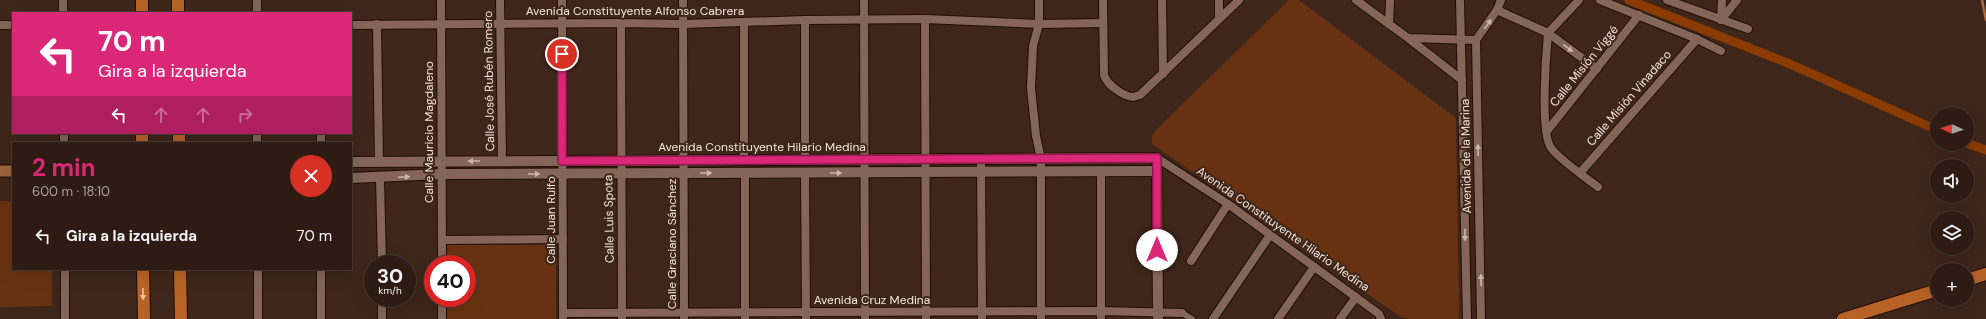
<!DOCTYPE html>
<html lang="es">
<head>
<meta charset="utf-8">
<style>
  :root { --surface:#2e1c14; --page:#3a2922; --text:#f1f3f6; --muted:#a7a1a0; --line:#493a34; --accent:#db2777 }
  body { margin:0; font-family:"DM Sans",sans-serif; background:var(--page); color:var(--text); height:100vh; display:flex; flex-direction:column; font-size:15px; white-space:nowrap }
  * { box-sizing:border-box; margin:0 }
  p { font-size:13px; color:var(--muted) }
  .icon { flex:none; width:22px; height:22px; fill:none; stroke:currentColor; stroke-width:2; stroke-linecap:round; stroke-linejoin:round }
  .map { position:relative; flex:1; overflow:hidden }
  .drawer { position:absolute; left:12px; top:142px; width:340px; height:128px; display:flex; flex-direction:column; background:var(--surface); border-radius:0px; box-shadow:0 4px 16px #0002,0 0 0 1px var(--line) }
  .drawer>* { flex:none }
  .hud { position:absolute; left:12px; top:12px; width:340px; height:122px; border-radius:0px; box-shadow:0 4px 16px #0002,0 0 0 1px var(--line); background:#db2777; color:#fff; overflow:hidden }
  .needle { width:26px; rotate:273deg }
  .buttons { position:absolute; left:1930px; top:107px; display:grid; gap:8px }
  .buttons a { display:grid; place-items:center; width:44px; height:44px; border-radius:50%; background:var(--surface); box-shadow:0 4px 16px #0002,0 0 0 1px var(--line); font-size:20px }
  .speed { position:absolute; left:364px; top:255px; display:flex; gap:8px; font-size:20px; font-weight:700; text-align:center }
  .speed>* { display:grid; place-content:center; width:52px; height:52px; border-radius:50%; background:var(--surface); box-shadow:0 4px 16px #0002,0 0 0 1px var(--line); line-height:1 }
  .speed small { font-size:10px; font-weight:400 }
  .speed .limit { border:6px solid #d22; background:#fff; color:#111 }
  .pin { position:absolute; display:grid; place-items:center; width:34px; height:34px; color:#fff; margin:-17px; border:2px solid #fff; border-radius:50%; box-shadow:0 1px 4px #0007 }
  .me { position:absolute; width:44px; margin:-22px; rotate:0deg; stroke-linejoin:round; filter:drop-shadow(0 0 3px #0008) }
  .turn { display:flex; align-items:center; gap:14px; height:84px; padding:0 20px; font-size:18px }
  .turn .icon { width:52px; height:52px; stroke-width:2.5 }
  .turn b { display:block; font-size:28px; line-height:34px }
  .lanes { display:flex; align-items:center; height:38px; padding:0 20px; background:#0003; justify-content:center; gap:20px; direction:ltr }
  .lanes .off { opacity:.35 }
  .round { display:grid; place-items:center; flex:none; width:42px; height:42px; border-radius:21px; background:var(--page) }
  .headline { display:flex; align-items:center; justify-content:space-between; height:68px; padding:0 20px }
  h1 { font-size:24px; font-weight:700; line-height:30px; color:var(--accent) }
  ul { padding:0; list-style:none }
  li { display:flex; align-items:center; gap:12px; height:52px; padding:0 20px }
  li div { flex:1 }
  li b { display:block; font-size:15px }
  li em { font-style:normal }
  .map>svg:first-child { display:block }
  .green { fill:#683212 }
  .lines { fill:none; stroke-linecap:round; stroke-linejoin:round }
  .stream { stroke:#aa6d43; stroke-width:2.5 }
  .canal { stroke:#8b3b02; stroke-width:9 }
  .pedestrian-casing { stroke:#240e04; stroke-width:8 }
  .minor-casing { stroke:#240e04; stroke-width:10 }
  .tertiary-casing { stroke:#240e04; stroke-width:12 }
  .secondary-casing { stroke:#240e04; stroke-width:13 }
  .primary-casing { stroke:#240e04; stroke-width:14 }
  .pedestrian { stroke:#836658; stroke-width:6 }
  .minor { stroke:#836658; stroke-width:8 }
  .tertiary { stroke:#836658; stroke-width:10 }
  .secondary { stroke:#9d6440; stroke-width:11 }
  .primary { stroke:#b76328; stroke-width:12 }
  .oneway { fill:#ccb7ad }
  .oneway2 { fill:#e5c3ae }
  .route-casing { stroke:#8e194d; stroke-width:10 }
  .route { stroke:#db2777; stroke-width:7 }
  .labels { text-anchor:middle; stroke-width:4; stroke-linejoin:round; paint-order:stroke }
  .street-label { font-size:12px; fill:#f4e3db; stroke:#3e261a }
</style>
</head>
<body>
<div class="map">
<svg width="1986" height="319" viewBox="0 0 1986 319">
  <rect width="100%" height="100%" fill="#3e261a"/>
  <g class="green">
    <path d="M 1289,0 L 1299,0 L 1456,118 L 1459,319 L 1409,319 L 1401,317 L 1152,144 L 1152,136 L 1156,130 Z"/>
    <path d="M 0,201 L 13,201 L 13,269 L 52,269 L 52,306 L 0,307 Z"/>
    <path d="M 446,245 L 556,245 L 556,319 L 446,319 L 446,298 L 467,298 L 467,264 L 446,264 Z"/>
  </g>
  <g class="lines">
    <path class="stream" d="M 1982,0 L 1986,20"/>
    <g class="canal">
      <path d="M 1629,0 L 1790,64 L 1937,130"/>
      <path d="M 1967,143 L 1986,150"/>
    </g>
    <defs>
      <path id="pedestrian" d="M 1182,313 L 1192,319"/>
      <g id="minor">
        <path d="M 63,0 L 63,13"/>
        <path d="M 257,0 L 257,13"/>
        <path d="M 441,0 L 442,264"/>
        <path d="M 500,0 L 502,161"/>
        <path d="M 562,0 L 563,318"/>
        <path d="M 683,0 L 684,319"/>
        <path d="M 864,0 L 865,319"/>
        <path d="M 1039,0 L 1039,24 L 1033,46 L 1031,88 L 1036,136 L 1041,159 L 1041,319"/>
        <path d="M 1103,0 L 1104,75 C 1107,85 1123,96 1133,97 L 1140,95 L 1239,0"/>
        <path d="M 1162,0 L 1163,74"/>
        <path d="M 1219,0 L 1219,18"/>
        <path d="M 1356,0 L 1408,38 L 1476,40"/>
        <path d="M 1460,0 L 1467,319"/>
        <path d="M 1579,0 L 1548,33 C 1546,54 1540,133 1551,148 C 1560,160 1585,177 1598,187"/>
        <path d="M 1600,0 L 1697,39 L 1721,51"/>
        <path d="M 1667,0 L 1748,29"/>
        <path d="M 1497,10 L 1548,33 L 1597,69"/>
        <path d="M 925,19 L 926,319"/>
        <path d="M 1721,20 L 1737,0"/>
        <path d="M 1721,20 L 1722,0"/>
        <path d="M 621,23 L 622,319"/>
        <path d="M 744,23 L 744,160"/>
        <path d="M 377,24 L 379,162"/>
        <path d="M 1389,24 L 1390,0"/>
        <path d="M 0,25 L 13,25"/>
        <path d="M 351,25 L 621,23 L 684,24 L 805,20 L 925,19 L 1039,24 L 1103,23"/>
        <path d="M 1408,38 L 1462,80"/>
        <path d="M 1547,131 L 1639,15"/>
        <path d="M 64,133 L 64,143"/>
        <path d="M 257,133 L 257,143"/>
        <path d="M 321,133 L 321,143"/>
        <path d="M 1157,158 L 1228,204 L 1379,314 L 1381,319"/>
        <path d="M 805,160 L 805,20"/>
        <path d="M 981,160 L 982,319"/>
        <path d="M 745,173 L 745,319"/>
        <path d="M 805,173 L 806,319"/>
        <path d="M 1580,173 L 1697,39"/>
        <path d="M 380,178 L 382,264"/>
        <path d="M 442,240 L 563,239"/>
        <path d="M 1191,261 L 1228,204"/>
        <path d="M 65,269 L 65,319"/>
        <path d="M 258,269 L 258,319"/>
        <path d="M 321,269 L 321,319"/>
        <path d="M 382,298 L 382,319"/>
        <path d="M 442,298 L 442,319"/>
        <path d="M 563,313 L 1101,311 L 1182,313"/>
        <path d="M 1101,319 L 1101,172"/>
        <path d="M 1213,319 L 1270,235"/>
        <path d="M 1278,319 L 1314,267"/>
        <path d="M 1340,319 L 1356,297"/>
        <path d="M 1481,319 L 1476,40 L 1497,10 L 1501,0"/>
      </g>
      <g id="tertiary">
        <path d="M 351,162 L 1157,158 L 1158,319"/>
        <path d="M 351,178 L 441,174 L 1157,171"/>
      </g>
      <path id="secondary" d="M 0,171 L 13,171"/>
      <g id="primary">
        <path d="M 142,0 L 142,13"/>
        <path d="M 178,0 L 178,13"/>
        <path d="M 179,133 L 179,143"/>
        <path d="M 142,143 L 142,133"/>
        <path d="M 143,269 L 144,319"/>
        <path d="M 180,269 L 181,319"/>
        <path d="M 1967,280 L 1986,274"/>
        <path d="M 1843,319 L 1937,290"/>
      </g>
    </defs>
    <use href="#pedestrian" class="pedestrian-casing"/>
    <use href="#minor" class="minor-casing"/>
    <use href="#tertiary" class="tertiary-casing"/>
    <use href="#secondary" class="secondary-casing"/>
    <use href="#primary" class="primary-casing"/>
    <use href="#pedestrian" class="pedestrian"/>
    <use href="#minor" class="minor"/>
    <use href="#tertiary" class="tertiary"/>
    <use href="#secondary" class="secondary"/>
    <use href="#primary" class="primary"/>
  </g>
  <defs><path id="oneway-solid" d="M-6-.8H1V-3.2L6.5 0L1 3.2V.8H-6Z"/></defs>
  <g class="oneway">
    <use href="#oneway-solid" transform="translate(1488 24) rotate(-55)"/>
    <use href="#oneway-solid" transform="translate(1568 48) rotate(37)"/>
    <use href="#oneway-solid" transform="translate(1478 150) rotate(-91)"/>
    <use href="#oneway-solid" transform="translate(474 161) rotate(180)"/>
    <use href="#oneway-solid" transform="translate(706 173)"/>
    <use href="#oneway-solid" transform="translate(836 173)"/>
    <use href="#oneway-solid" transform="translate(534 174)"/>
    <use href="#oneway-solid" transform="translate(404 177) rotate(-3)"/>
    <use href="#oneway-solid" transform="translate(1465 235) rotate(89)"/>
    <use href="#oneway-solid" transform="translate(1481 280) rotate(-91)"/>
  </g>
  <use class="oneway2" href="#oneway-solid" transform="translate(143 294) rotate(89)"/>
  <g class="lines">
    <defs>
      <path id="route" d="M 562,54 L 562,161 L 1157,158 L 1157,250"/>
    </defs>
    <use href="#route" class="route-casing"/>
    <use href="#route" class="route"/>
  </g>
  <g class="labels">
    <g class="street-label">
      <text x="635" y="15">Avenida Constituyente Alfonso Cabrera</text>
      <text transform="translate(1584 66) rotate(-51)" y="4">Calle Misión Viggé</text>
      <text transform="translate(489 81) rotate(-91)" y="4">Calle José Rubén Romero</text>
      <text transform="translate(1629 98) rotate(-49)" y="4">Calle Misión Vinadaco</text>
      <text transform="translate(429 132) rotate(-90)" y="4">Calle Mauricio Magdaleno</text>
      <text x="762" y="151">Avenida Constituyente Hilario Medina</text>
      <text transform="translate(1466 156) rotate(-91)" y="4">Avenida de la Marina</text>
      <text transform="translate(609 219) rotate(-91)" y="4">Calle Luis Spota</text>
      <text transform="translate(551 220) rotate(-90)" y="4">Calle Juan Rulfo</text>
      <text transform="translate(1283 229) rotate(35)" y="4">Avenida Constituyente Hilario Medina</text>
      <text transform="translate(672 244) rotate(-90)" y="4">Calle Graciano Sánchez</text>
      <text x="872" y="304">Avenida Cruz Medina</text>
    </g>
  </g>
</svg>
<div class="buttons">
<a><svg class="needle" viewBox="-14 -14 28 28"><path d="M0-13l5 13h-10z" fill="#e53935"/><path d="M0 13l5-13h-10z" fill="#a7a1a0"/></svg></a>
<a><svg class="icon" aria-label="sound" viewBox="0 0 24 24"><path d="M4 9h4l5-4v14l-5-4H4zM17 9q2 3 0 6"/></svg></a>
<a><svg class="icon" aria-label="layers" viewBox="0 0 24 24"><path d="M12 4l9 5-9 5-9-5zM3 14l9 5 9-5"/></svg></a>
<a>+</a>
</div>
<div class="speed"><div>30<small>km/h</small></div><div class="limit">40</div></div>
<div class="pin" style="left:562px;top:54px;background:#d93025"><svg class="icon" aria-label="arrive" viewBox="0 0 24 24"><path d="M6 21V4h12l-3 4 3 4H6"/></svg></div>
<svg class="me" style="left:1157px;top:250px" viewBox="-20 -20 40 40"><circle r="19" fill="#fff"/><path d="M0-13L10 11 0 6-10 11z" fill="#db2777"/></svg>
<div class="hud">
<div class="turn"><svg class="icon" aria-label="left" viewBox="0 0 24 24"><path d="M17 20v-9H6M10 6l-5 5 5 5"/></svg><div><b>70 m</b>Gira a la izquierda</div></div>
<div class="lanes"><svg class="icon" aria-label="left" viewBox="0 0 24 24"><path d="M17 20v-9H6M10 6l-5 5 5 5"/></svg><svg class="icon off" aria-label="ahead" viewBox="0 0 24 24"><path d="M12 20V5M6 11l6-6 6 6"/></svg><svg class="icon off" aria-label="ahead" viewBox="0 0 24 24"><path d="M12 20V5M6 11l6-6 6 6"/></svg><svg class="icon off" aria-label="right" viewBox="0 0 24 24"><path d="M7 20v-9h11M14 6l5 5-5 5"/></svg></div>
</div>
<section class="drawer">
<div class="headline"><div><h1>2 min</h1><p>600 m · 18:10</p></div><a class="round" style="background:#d93025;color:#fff"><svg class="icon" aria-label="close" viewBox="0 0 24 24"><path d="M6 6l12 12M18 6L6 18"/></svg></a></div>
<ul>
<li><svg class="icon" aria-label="left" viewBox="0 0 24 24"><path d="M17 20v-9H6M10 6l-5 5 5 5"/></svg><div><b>Gira a la izquierda</b></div><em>70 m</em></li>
</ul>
</section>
</div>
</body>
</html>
